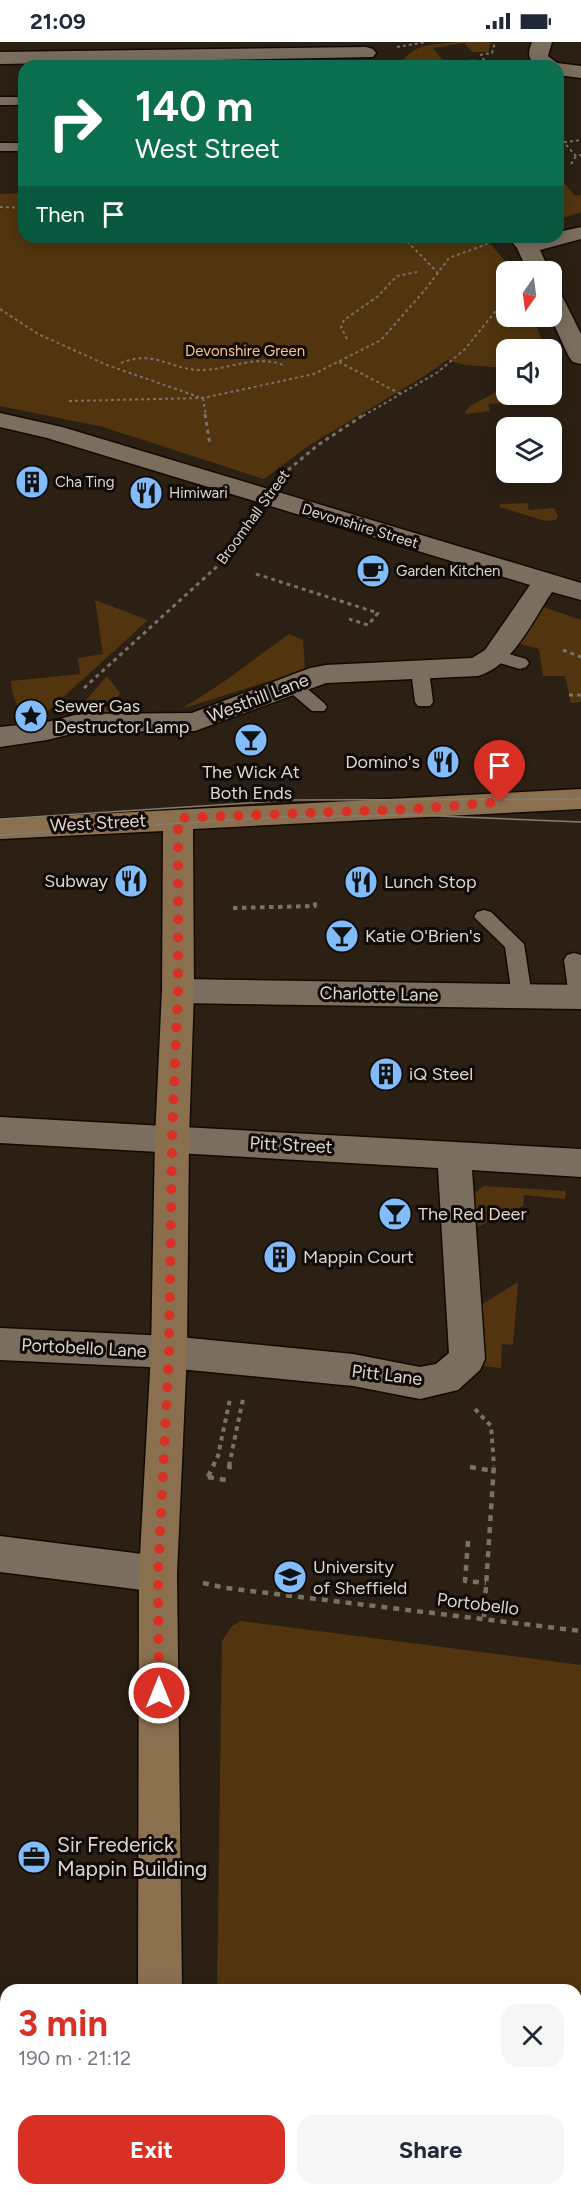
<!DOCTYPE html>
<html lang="en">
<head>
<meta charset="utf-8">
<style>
  :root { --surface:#fff; --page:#f6f6f7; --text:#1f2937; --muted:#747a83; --accent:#d93025 }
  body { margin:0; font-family:Figtree,sans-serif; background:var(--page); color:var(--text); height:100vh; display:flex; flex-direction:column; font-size:22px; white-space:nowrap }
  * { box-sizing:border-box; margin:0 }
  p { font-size:20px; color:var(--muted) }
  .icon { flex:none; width:33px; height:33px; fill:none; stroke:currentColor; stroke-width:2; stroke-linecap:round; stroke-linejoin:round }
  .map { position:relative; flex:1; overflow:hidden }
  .panel { position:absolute; left:0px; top:1942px; width:582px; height:212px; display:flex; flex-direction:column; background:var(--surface); border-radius:18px 18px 0 0; box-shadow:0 3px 15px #0003 }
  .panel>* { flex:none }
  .top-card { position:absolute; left:18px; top:18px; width:546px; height:183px; border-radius:18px; box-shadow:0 3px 15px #0003; background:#0b6e4f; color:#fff; overflow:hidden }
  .needle { width:39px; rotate:194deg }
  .fabs { position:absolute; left:496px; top:219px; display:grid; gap:12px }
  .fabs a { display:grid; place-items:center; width:66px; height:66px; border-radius:12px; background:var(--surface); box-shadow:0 3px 15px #0003; font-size:30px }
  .pin { position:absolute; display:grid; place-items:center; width:51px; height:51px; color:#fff; margin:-62px -26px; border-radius:50% 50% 50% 0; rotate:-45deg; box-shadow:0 0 6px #0007 }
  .pin .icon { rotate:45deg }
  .me { position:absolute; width:66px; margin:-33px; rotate:0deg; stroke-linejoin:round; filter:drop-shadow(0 0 4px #0008) }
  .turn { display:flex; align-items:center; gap:21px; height:126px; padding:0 18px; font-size:27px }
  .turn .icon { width:78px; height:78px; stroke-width:2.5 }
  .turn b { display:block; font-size:42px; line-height:51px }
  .then { display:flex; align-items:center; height:57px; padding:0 18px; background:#0003; gap:12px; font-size:22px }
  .round { display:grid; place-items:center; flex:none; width:63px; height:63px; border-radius:18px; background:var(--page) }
  .head { display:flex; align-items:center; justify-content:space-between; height:102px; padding:0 18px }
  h1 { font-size:36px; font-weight:700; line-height:45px; color:var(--accent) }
  .primary-button { display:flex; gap:12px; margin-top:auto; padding:12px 18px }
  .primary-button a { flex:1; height:69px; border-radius:18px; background:var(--accent); color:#fff; font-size:24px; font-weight:700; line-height:69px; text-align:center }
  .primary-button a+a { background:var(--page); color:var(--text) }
  .status { display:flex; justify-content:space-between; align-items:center; height:42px; padding:0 30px; background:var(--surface); direction:ltr }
  .status svg { height:16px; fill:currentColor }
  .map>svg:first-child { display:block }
  .green { fill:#52350e }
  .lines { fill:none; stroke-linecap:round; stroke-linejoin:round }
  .lane-casing { stroke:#130901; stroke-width:3 }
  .street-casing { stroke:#130901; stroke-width:3 }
  .secondary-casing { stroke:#130901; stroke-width:3 }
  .path-far3 { stroke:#7a7166; stroke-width:2; stroke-dasharray:3 3; stroke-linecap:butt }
  .path-far2 { stroke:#7a7166; stroke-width:3; stroke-dasharray:4 4; stroke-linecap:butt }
  .path-far1 { stroke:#7a7166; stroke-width:4; stroke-dasharray:4.5 4.5; stroke-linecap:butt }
  .path { stroke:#7a7166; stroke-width:4.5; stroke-dasharray:6 6; stroke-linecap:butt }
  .lane { fill:#7b6e5f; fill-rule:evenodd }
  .street { fill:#7b6e5f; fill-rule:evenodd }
  .secondary { fill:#8a704f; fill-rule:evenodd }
  .tram { stroke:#867c72; stroke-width:1.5 }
  .route { stroke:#d93025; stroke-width:10; stroke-dasharray:0 18 }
  .labels { text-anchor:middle; stroke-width:6; stroke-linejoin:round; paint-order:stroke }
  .far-park-label { font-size:15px; fill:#fcc686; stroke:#100b06 }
  .far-poi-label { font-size:15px; fill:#dfd7cf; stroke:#100b06; text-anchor:start }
  .far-street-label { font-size:15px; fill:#dfd7cf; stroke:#100b06 }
  .street-label { font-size:18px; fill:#dfd7cf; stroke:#100b06 }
  .poi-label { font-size:18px; fill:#dfd7cf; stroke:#100b06; text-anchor:start }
  .near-poi-label { font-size:21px; fill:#dfd7cf; stroke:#100b06; text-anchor:start }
</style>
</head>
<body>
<div class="status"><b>21:09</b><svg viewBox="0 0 49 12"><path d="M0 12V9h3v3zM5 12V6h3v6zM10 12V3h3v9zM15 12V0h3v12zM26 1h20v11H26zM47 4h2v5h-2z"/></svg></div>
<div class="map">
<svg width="581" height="2153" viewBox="0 0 581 2153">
  <rect width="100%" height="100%" fill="#2b2013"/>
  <g class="green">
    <path d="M 457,0 L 491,0 L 488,10 L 472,10 L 464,1 L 433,6 L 445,21 L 474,17 L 480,24 L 405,24 L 401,20 C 418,0 432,3 457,0 Z"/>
    <path d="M 562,138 L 575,154 L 581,153 L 581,170 L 558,178 L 558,139 Z"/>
    <path d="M 24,151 L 24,195 L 485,195 L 513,229 L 507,230 L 507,274 L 533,275 L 545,307 L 507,308 L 507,326 L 465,323 L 447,318 L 421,336 L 308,404 L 264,437 L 103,385 L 0,364 L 0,152 Z"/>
    <path d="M 496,350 L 507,350 L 512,360 L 488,362 L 490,369 L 467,372 L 465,370 L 470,364 Z"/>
    <path d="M 527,461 L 529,468 L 554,466 L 558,474 L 556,478 L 545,479 L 500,465 L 500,462 Z"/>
    <path d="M 95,558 L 148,578 L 47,670 C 21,679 13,662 11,639 L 80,632 L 78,616 L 103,612 Z"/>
    <path d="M 537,563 L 581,578 L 581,660 L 571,661 L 565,634 L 543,634 L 539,607 L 514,600 Z"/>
    <path d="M 289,592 L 303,598 L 305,628 L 181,667 L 222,641 Z"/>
    <path d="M 107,634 L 120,651 L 109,670 L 73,673 Z"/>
    <path d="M 484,1144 L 566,1149 L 565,1157 L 524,1153 L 523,1164 L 470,1188 C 469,1169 467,1155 484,1144 Z"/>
    <path d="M 518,1240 L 513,1303 L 502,1302 L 501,1326 L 483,1324 L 481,1263 Z"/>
    <path d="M 240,1579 L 581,1623 L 581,2153 L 215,2153 L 215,2148 L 576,2148 L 576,1948 L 217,1948 L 222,1599 L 232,1584 Z"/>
  </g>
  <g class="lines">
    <defs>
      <g id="lane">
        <path d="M 0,55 L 17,55 L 23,59 L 17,63 L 0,63 Z"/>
        <rect x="0" y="101" width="24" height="8"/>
        <path d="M 495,608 L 526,617 L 529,621 L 526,625 L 520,627 L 489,618 L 486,614 L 489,610 Z"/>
        <path d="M 420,622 L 426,624 L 429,628 L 433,660 L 430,664 L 418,664 L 415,660 L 411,628 L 414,624 Z"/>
        <path d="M 291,636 L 297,638 L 324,661 L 327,665 L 324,669 L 312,669 L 285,646 L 282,642 L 285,638 Z"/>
        <path d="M 484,868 L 491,870 L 524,902 L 532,954 L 529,959 L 522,962 L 515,959 L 512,954 L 505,905 L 474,875 L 477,870 Z"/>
        <path d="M 574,911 L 581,913 L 581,962 L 572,960 L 569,955 L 564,918 L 567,913 Z"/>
      </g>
      <g id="street">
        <path d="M 532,0 L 552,0 L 548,14 L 557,21 L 581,24 L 581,36 L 558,33 L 558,24 L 537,24 C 527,16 528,11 532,0 Z"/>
        <path d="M 366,5 L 373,7 L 376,11 L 373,15 L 0,22 L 0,10 Z"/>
        <path d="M 581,185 L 581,197 L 540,208 L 550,230 L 528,230 L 517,206 L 508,195 L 558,195 L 558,190 Z"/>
        <path d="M 552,249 L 560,251 L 563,256 L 581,292 L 581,322 L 573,320 L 569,315 L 550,274 L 552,274 Z"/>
        <path d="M 0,371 L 62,385 L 581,541 L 581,558 L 552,550 C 533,578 512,625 478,634 L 326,641 L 195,689 L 79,690 L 47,698 L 0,705 L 0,685 L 47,680 L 79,672 L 192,671 L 310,626 L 326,623 L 472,616 L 485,608 L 530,543 L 47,396 L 0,385 Z"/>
        <path d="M 178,937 L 581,943 L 581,967 L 178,961 L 167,957 L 162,949 L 167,941 Z"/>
        <path d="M 0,1075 L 581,1107 L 581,1135 L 472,1128 L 485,1317 L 480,1328 L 458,1348 L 420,1357 L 353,1344 L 169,1326 L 0,1318 L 0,1286 L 169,1294 L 353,1312 L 420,1325 L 436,1322 L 449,1311 L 438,1126 L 0,1101 Z"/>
        <path d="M 0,1494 L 158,1514 L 172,1519 L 177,1532 L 172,1545 L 158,1550 L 0,1530 Z"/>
      </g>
      <g id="secondary">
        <path d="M 581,747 L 581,767 L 193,787 L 194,949 L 189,1096 L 187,1310 L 177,1532 L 182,1948 L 138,1948 L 139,1532 L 151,1310 L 155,1096 L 162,949 L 163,789 L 0,797 L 0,777 Z"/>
        <rect x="138" y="2148" width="46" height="5"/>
      </g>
    </defs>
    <use href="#lane" class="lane-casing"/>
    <use href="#street" class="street-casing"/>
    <use href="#secondary" class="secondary-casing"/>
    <g class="path-far3">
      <path d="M 397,5 L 426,0"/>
      <path d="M 480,13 L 492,11 L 495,0"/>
      <path d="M 483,16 L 485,21"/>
      <path d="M 558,94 L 576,114 L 581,113"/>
      <path d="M 558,101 L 581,98"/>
      <path d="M 571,122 L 576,114"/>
      <path d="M 0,165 L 24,166"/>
      <path d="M 403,195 L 438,231"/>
      <path d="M 0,267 L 38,292 L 107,323 L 199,355"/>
      <path d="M 347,297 L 341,285 L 344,278 L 377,255 L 397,234 L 417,230"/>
      <path d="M 339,320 L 401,352"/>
      <path d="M 121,321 C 155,307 170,328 201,328 C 230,328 254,312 283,323"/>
      <path d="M 203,356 L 206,374"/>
      <path d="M 69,359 L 203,356 L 314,332 L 381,298 L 425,248 L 449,216 L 487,202"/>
      <path d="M 363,374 L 438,330 L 465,307 L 507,255"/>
    </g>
    <g class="path-far2">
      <path d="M 205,372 L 210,403"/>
      <path d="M 288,428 L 318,403 L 365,372"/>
      <path d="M 256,532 L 378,571 L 368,583 L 349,577"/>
      <path d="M 563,608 L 581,615"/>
      <path d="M 84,646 L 223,519 L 250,484"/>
      <path d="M 569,653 L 581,653"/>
    </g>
    <g class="path-far1">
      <path d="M 233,866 L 315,864 L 315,859"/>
      <path d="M 475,1367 L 491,1384 L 494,1424"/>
      <path d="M 213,1424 L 218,1414 L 230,1357"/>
      <path d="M 229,1424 L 243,1357"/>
    </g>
    <g class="path">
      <path d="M 230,1422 L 229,1425 L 234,1425"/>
      <path d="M 470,1425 L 494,1429"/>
      <path d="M 208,1435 L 214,1422"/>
      <path d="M 208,1435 L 231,1439"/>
      <path d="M 468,1499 L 465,1539 L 486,1541"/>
      <path d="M 203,1541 L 226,1546 L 581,1589"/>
      <path d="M 484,1575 L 494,1422"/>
      <path d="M 576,2027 L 581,2024"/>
      <path d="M 576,2137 L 581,2140"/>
      <path d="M 101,2148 L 101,2153"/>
    </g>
    <use href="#lane" class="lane"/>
    <use href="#street" class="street"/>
    <use href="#secondary" class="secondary"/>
    <g class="tram">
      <path d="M 0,777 L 294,758 L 581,757"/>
      <path d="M 0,793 L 278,775 L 415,773 L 581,780"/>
    </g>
  </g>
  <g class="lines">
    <path class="route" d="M 159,1651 L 158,1532 L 169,1310 L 172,1096 L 178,948 L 178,776 L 413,767 L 500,760"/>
  </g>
  <defs>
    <symbol id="building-disc" viewBox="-11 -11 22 22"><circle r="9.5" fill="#82bcfa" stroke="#100b06"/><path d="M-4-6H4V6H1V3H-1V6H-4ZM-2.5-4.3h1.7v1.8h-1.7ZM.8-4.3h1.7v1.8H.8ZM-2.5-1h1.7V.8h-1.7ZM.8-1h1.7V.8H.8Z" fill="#111"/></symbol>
    <symbol id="restaurant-disc" viewBox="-11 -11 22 22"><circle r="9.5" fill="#82bcfa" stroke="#100b06"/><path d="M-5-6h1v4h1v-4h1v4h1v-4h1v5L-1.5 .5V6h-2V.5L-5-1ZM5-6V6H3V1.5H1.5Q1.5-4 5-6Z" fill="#111"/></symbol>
    <symbol id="cafe-disc" viewBox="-11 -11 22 22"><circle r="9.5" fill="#82bcfa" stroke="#100b06"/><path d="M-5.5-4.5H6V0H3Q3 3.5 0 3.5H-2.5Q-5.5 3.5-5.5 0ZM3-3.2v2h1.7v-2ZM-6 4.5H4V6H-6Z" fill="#111"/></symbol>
    <symbol id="sight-disc" viewBox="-11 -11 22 22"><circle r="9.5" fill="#82bcfa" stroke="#100b06"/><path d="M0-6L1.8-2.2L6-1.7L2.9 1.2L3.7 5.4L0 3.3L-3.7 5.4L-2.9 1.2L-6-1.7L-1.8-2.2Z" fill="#111"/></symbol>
    <symbol id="bar-disc" viewBox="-11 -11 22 22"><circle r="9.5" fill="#82bcfa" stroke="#100b06"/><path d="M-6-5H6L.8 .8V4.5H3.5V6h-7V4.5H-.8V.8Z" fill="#111"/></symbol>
    <symbol id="university-disc" viewBox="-11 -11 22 22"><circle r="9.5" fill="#82bcfa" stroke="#100b06"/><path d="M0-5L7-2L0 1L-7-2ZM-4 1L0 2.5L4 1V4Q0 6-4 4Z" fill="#111"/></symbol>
    <symbol id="office-disc" viewBox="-11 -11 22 22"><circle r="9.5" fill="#82bcfa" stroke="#100b06"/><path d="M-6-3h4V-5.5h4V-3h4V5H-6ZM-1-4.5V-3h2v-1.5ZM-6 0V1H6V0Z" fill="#111"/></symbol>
  </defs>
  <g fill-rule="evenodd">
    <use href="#building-disc" x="13" y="421" width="38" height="38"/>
    <use href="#restaurant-disc" x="127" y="432" width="38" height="38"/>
    <use href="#cafe-disc" x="354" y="510" width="38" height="38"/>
    <use href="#sight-disc" x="12" y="655" width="38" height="38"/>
    <use href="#bar-disc" x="232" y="679" width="38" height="38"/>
    <use href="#restaurant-disc" x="424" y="701" width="38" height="38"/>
    <use href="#restaurant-disc" x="112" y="820" width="38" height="38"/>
    <use href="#restaurant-disc" x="342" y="821" width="38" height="38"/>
    <use href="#bar-disc" x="323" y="875" width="38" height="38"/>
    <use href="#building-disc" x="367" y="1013" width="38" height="38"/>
    <use href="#bar-disc" x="376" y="1153" width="38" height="38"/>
    <use href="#building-disc" x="261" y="1196" width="38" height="38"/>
    <use href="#university-disc" x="271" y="1516" width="38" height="38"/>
    <use href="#office-disc" x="15" y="1796" width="38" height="38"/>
  </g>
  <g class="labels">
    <g class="far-park-label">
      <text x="245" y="314">Devonshire Green</text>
    </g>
    <g class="far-poi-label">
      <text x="55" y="445">Cha Ting</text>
      <text x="169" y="456">Himiwari</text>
      <text x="396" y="534">Garden Kitchen</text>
    </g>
    <g class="far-street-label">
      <text transform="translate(253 475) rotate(-54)" y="5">Broomhall Street</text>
      <text transform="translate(360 484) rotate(17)" y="5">Devonshire Street</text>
    </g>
    <g class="street-label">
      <text transform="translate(258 656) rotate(-21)" y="6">Westhill Lane</text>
      <text transform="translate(98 781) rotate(-3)" y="6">West Street</text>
      <text transform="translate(379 952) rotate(1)" y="6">Charlotte Lane</text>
      <text transform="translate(291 1103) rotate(3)" y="6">Pitt Street</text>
      <text transform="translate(84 1306) rotate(3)" y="6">Portobello Lane</text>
      <text transform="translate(387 1333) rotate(7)" y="6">Pitt Lane</text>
      <text transform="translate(478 1562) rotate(7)" y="6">Portobello</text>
    </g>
    <g class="poi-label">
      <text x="54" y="670">Sewer Gas<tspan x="54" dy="21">Destructor Lamp</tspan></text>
      <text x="420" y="726" text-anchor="end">Domino's</text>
      <text x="251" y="736" text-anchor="middle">The Wick At<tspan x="251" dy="21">Both Ends</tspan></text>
      <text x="108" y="845" text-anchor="end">Subway</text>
      <text x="384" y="846">Lunch Stop</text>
      <text x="365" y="900">Katie O'Brien's</text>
      <text x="409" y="1038">iQ Steel</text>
      <text x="418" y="1178">The Red Deer</text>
      <text x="303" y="1221">Mappin Court</text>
      <text x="313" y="1531">University<tspan x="313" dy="21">of Sheffield</tspan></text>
    </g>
    <g class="near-poi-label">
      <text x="57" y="1810">Sir Frederick<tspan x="57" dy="24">Mappin Building</tspan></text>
    </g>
  </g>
</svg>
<div class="fabs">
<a><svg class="needle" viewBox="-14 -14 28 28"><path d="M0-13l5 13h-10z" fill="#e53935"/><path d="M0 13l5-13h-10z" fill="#747a83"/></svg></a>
<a><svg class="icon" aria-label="sound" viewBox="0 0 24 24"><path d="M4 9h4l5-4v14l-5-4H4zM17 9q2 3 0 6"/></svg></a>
<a><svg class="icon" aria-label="layers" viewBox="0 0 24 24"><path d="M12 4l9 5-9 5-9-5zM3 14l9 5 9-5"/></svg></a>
</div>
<div class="pin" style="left:500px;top:760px;background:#d93025"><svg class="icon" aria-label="arrive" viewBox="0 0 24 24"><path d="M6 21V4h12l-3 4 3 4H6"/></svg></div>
<svg class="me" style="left:159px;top:1651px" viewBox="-20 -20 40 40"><circle r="17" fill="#d93025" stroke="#fff" stroke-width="3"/><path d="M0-11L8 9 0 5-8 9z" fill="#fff"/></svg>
<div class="top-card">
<div class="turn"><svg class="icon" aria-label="right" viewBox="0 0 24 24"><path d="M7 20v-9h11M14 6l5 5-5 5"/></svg><div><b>140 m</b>West Street</div></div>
<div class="then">Then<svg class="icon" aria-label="arrive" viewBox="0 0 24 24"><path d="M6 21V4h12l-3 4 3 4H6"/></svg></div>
</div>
<section class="panel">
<div class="head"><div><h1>3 min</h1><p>190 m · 21:12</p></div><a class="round"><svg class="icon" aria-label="close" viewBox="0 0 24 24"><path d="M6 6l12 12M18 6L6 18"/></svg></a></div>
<div class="primary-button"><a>Exit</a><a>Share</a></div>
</section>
</div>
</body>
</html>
